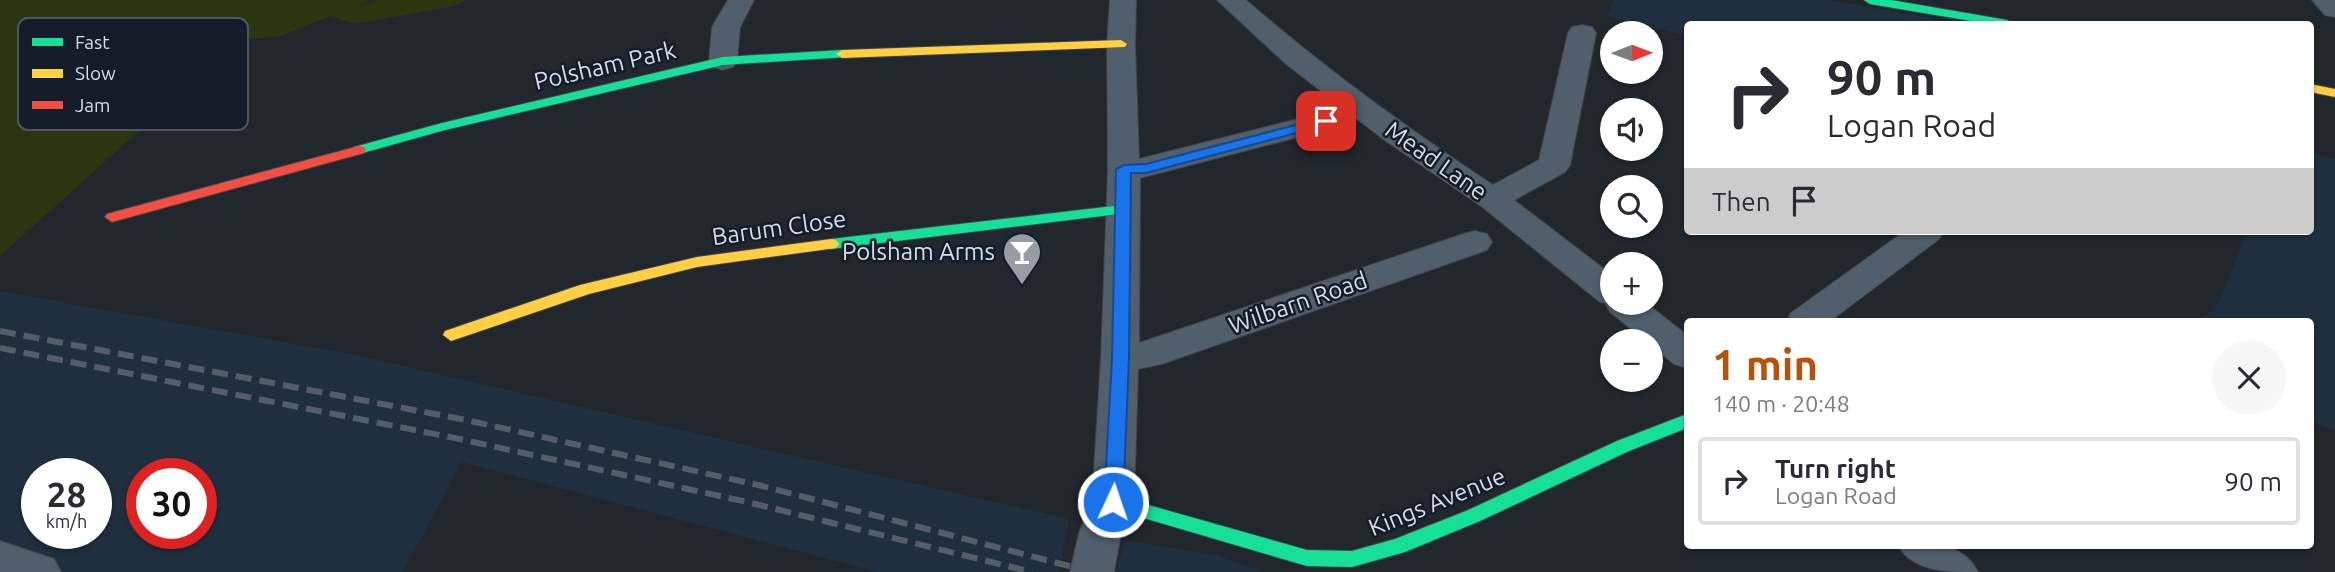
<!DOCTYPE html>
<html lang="en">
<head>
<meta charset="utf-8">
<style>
  :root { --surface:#fff; --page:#f7f7f7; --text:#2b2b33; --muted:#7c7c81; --line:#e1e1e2; --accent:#b45309 }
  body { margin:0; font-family:Ubuntu,sans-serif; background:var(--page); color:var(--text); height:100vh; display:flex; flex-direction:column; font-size:26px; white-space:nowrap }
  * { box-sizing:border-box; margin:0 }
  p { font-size:23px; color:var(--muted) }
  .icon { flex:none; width:38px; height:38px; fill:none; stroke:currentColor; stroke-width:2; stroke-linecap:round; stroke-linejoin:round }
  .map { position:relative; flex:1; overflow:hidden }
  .details { position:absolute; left:1684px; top:318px; width:630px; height:231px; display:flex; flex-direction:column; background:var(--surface); border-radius:7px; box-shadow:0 2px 5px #0004 }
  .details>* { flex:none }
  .guide { position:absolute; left:1684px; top:21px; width:630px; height:214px; border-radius:7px; box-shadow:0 2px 5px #0004; background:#fff; color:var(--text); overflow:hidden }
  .needle { width:46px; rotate:89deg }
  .buttons { position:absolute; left:1600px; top:21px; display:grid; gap:14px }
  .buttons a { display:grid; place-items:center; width:63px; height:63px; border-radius:50%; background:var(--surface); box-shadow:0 2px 5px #0004; font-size:35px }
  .speed { position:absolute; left:21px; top:458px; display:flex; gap:14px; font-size:35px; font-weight:700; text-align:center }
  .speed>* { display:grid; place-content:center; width:91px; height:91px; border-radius:50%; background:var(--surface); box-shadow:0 2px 5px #0004; line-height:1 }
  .speed small { font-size:18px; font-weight:400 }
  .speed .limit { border:10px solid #d22; background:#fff; color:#111 }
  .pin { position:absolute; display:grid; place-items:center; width:60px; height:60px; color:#fff; margin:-30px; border-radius:14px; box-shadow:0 4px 10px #0006 }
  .me { position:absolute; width:77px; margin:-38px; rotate:3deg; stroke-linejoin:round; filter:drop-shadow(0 0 5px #0008) }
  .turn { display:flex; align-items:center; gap:24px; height:147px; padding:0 28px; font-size:32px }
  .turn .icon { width:91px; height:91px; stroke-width:2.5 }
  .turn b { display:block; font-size:49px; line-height:60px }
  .then { display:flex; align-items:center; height:66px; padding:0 28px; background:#0003; gap:14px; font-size:26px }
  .round { display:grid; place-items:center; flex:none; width:74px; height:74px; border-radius:37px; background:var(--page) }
  .headline { display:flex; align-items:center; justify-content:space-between; height:119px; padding:0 28px }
  h1 { font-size:42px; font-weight:600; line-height:52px; color:var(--accent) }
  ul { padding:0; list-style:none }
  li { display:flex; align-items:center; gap:21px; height:88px; margin:0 14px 10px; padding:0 14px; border:4px solid var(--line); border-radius:7px }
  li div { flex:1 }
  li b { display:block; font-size:26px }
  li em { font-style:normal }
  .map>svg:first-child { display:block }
  .built { fill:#1f2f3d; fill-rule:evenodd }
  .green { fill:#293710 }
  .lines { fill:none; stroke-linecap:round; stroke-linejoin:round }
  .street-casing { stroke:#3f444a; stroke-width:2 }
  .fast-casing { stroke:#3f444a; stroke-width:2 }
  .slow-casing { stroke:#3f444a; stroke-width:2 }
  .jam-casing { stroke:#3f444a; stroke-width:2 }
  .street { fill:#515e6c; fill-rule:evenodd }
  .fast { fill:#16e098; fill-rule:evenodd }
  .slow { fill:#ffcf43; fill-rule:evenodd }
  .jam { fill:#f24e42; fill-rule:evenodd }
  .rail { stroke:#555e67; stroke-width:6; stroke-dasharray:16 8; stroke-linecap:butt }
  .route { fill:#1a73e8; stroke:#114b97; stroke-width:2 }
  .labels { text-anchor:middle; stroke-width:5; stroke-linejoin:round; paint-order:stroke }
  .street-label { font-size:24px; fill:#d5dde5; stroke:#121d29 }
  .poi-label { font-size:24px; fill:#d5dde5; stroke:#121d29; text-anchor:end }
  .key { fill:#121d29; stroke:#4c5761; stroke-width:2 }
  .key-label { font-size:19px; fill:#d5dde5 }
</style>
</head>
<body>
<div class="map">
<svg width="2335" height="572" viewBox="0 0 2335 572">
  <rect width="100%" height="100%" fill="#21272d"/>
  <g class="built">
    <path d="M 1614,0 L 1827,0 L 1934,18 L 1926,24 L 1687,24 L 1687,36 L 1607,16 Z"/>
    <path d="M 2310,153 L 2335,159 L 2335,431 L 2310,420 L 2310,322 L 2201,322 L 2220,300 L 2247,231 L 2310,231 Z"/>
    <path d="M 0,291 L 351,354 L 1069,519 L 1059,572 L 877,572 L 462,462 L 403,572 L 0,572 ZM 37,474 L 96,474 L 96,534 L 37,534 ZM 142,474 L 201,474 L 201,534 L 142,534 Z"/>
    <path d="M 1125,540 L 1220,556 L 1263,572 L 1116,572 Z"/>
  </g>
  <path class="green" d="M 0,0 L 370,0 L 356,7 L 377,0 L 467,0 L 454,6 L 355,24 L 330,16 L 281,36 L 240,40 L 0,256 Z"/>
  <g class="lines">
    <defs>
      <g id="street">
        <path d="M 728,0 L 754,0 L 740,27 L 737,61 L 733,67 L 723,70 L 713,67 L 709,61 L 712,27 Z"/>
        <path d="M 1110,0 L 1136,0 L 1135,44 L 1139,159 L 1326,112 L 1337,115 L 1341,121 L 1337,127 L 1140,178 L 1139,343 L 1463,234 L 1475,231 L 1487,234 L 1492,242 L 1487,250 L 1162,364 L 1138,369 L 1134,502 L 1121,533 L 1114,572 L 1070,572 L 1079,533 L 1092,502 L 1101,358 L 1108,169 L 1107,44 Z"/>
        <path d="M 1217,0 L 1246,0 C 1324,68 1407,128 1493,185 L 1539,160 L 1568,33 L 1572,27 L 1582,25 L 1592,27 L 1596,33 L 1570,165 L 1565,172 L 1514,200 L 1612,275 L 1612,303 L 1646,303 L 1687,335 L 1687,368 L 1674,364 L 1650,345 L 1650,341 L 1646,341 L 1610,312 L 1605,303 L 1600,302 L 1481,206 L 1383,139 L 1286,64 Z"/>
        <path d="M 2312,0 L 2335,0 L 2335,17 L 2325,15 Z"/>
        <path d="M 1905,231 L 1944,231 L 1939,239 L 1829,322 L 1786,322 L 1791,313 Z"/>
        <path d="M 0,541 L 54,559 L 61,572 L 0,572 Z"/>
        <path d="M 1898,546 C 1930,546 1961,539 1978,572 C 1945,572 1915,572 1898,546 Z"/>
      </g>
      <g id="fast">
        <path d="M 1864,0 L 1891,0 L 2007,20 L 2013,24 L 1989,24 L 1870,4 Z"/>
        <path d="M 842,50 L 848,54 L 847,57 L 723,65 L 445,130 L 359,154 L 352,150 L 354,147 L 442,123 L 723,57 Z"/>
        <path d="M 1122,205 L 1127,207 L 1129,210 L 1127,213 L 831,249 L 823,244 L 831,239 Z"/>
        <path d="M 1687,414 L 1687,428 L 1629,451 L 1480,521 L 1405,552 L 1352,567 L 1307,566 L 1113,509 L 1106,507 L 1104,502 L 1106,497 L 1113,495 L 1307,550 L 1352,551 L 1395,539 L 1466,511 L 1617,441 Z"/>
      </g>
      <g id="slow">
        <path d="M 1121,40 L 1127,44 L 1125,47 L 842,58 L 836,54 L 842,50 Z"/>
        <path d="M 2310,84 L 2335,89 L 2335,97 L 2310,92 Z"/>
        <path d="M 831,239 L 836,240 L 839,244 L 836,248 L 697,267 L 589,294 L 451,341 L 443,335 L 445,331 L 580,285 L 697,257 Z"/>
      </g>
      <path id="jam" d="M 359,146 L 364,147 L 366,150 L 364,153 L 112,222 L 105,217 L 107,214 Z"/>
    </defs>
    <use href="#street" class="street-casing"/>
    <use href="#fast" class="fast-casing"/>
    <use href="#slow" class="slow-casing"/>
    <use href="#jam" class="jam-casing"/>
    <use href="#street" class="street"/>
    <use href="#fast" class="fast"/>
    <use href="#slow" class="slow"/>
    <use href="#jam" class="jam"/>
    <g class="rail">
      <path d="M 0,331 L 466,420 L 758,485 L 1092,572"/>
      <path d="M 0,348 L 455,438 L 747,502 L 1032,572"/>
    </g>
  </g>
  <path class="route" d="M 1326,117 L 1330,118 L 1330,124 L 1146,173 L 1131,173 L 1129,358 L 1123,502 L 1120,507 L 1113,509 L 1107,507 L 1104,502 L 1112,358 L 1116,169 L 1124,165 L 1146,164 Z"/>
  <defs>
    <symbol id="bar-pin" viewBox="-11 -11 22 30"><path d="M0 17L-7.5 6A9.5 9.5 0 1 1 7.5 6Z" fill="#969da5" stroke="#121d29"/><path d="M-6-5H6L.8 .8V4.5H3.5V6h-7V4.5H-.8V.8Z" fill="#fff"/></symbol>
  </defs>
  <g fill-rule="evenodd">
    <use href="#bar-pin" x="1000" y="230" width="44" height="60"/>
  </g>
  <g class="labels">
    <g class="street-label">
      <text transform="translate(605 66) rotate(-13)" y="8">Polsham Park</text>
      <text transform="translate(1436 161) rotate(35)" y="8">Mead Lane</text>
      <text transform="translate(779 228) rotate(-8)" y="8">Barum Close</text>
      <text transform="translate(1298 303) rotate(-19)" y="8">Wilbarn Road</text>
      <text transform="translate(1437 502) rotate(-22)" y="8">Kings Avenue</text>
    </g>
    <g class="poi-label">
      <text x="995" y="260">Polsham Arms</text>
    </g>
  </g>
  <rect x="18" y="18" width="230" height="112" rx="10" class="key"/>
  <rect x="32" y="38" width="31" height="8" fill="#16e098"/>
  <rect x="32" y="69" width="31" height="9" fill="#ffcf43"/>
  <rect x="32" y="101" width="31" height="8" fill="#f24e42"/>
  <g class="key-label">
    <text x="75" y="49">Fast</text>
    <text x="75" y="80">Slow</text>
    <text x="75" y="112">Jam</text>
  </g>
</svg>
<div class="buttons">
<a><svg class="needle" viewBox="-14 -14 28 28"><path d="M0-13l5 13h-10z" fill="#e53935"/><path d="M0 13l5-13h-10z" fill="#7c7c81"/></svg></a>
<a><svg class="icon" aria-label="sound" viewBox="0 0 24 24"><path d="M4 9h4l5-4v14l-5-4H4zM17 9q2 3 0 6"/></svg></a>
<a><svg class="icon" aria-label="search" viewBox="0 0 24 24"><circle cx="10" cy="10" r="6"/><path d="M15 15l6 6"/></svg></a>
<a>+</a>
<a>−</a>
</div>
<div class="speed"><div>28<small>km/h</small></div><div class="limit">30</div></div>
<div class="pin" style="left:1326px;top:121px;background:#d93025"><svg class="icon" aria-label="arrive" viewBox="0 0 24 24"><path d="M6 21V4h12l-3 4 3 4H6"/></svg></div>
<svg class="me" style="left:1113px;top:502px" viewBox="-20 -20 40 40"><circle r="17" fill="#1a73e8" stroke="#fff" stroke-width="3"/><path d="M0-11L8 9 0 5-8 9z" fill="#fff"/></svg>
<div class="guide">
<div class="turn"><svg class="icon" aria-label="right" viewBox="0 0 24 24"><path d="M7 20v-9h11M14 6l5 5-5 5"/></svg><div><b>90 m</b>Logan Road</div></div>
<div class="then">Then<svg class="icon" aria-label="arrive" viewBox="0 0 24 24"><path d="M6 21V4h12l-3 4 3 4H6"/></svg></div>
</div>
<section class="details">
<div class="headline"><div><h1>1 min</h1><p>140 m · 20:48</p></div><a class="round"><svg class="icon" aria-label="close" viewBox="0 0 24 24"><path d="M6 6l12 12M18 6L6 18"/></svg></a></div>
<ul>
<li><svg class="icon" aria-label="right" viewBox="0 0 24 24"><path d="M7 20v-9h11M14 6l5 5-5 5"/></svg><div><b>Turn right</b><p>Logan Road</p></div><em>90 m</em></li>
</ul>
</section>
</div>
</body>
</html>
